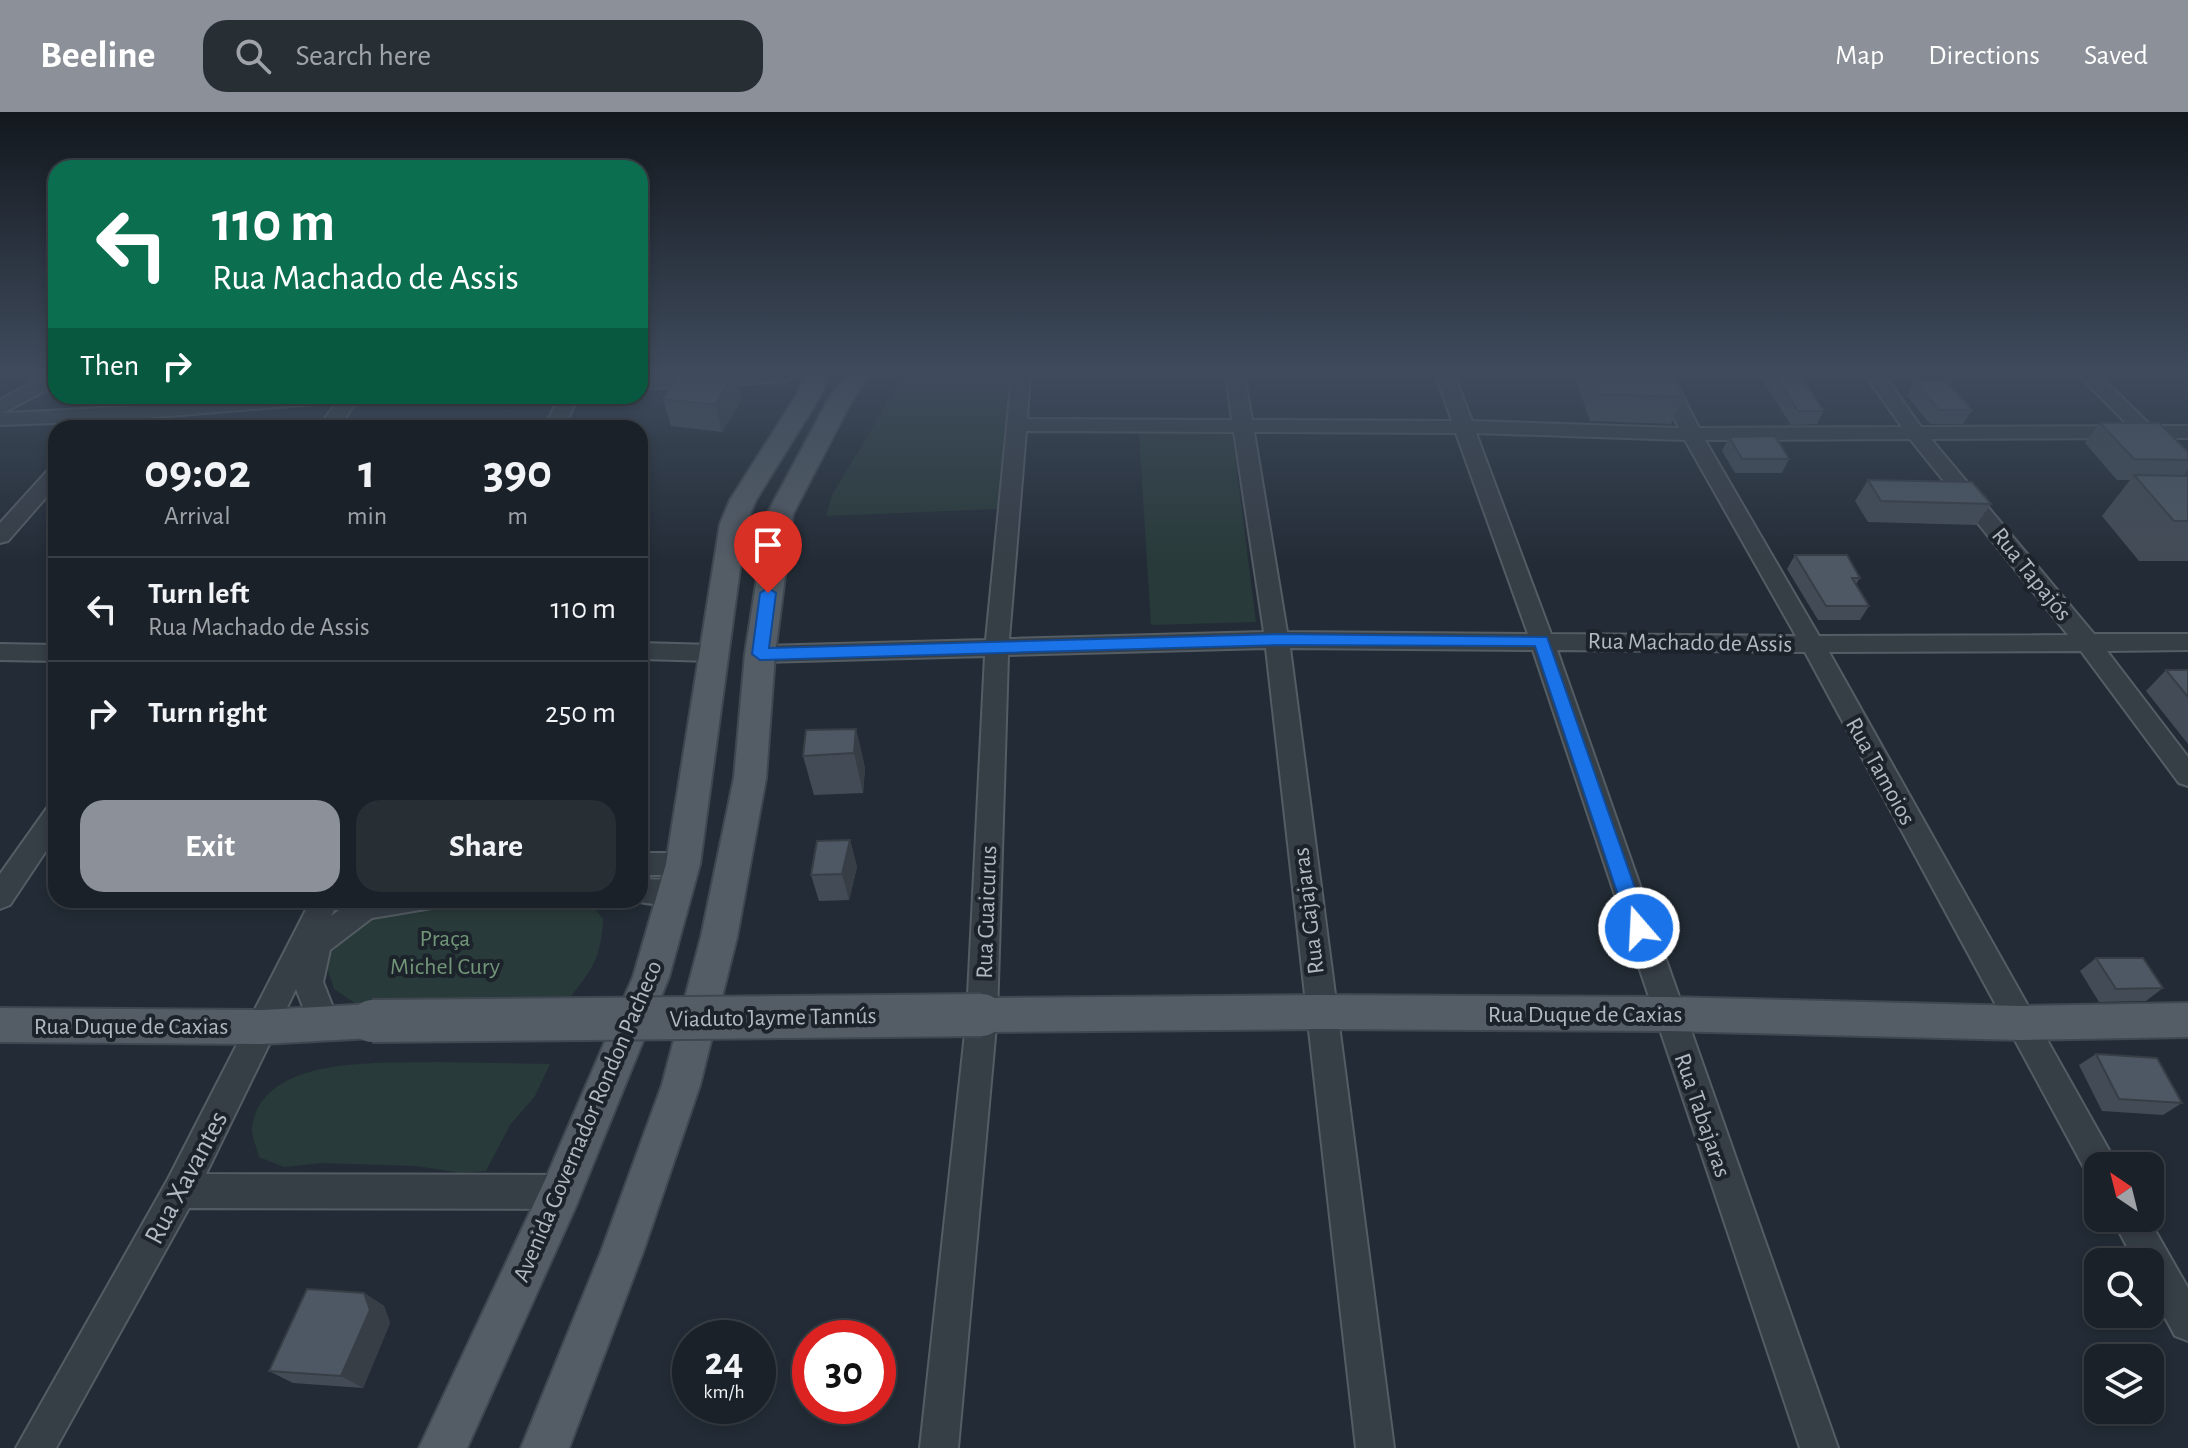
<!DOCTYPE html>
<html lang="en">
<head>
<meta charset="utf-8">
<style>
  :root { --surface:#1a2128; --page:#272e34; --text:#f1f3f6; --muted:#9fa3a8; --line:#383e45; --accent:#8c9099 }
  body { margin:0; font-family:"Alegreya Sans",sans-serif; background:var(--page); color:var(--text); height:100vh; display:flex; flex-direction:column; font-size:30px; white-space:nowrap }
  * { box-sizing:border-box; margin:0 }
  p { font-size:26px; color:var(--muted) }
  .icon { flex:none; width:44px; height:44px; fill:none; stroke:currentColor; stroke-width:2; stroke-linecap:round; stroke-linejoin:round }
  .map { position:relative; flex:1; overflow:hidden }
  .panel { position:absolute; left:48px; top:308px; width:600px; height:488px; display:flex; flex-direction:column; background:var(--surface); border-radius:24px; box-shadow:0 4px 12px #0003,0 0 0 2px var(--line) }
  .panel>* { flex:none }
  .top-card { position:absolute; left:48px; top:48px; width:600px; height:244px; border-radius:24px; box-shadow:0 4px 12px #0003,0 0 0 2px var(--line); background:#0b6e4f; color:#fff; overflow:hidden }
  .needle { width:52px; rotate:325deg }
  .controls { position:absolute; left:2084px; top:1040px; display:grid; gap:16px }
  .controls a { display:grid; place-items:center; width:80px; height:80px; border-radius:16px; background:var(--surface); box-shadow:0 4px 12px #0003,0 0 0 2px var(--line); font-size:40px }
  .speed { position:absolute; left:672px; top:1208px; display:flex; gap:16px; font-size:40px; font-weight:700; text-align:center }
  .speed>* { display:grid; place-content:center; width:104px; height:104px; border-radius:50%; background:var(--surface); box-shadow:0 4px 12px #0003,0 0 0 2px var(--line); line-height:1 }
  .speed small { font-size:20px; font-weight:400 }
  .speed .limit { border:12px solid #d22; background:#fff; color:#111 }
  .pin { position:absolute; display:grid; place-items:center; width:68px; height:68px; color:#fff; margin:-82px -34px; border-radius:50% 50% 50% 0; rotate:-45deg; box-shadow:0 0 8px #0007 }
  .pin .icon { rotate:45deg }
  .me { position:absolute; width:88px; margin:-44px; rotate:341deg; stroke-linejoin:round; filter:drop-shadow(0 0 6px #0008) }
  .turn { display:flex; align-items:center; gap:28px; height:168px; padding:0 32px; font-size:36px }
  .turn .icon { width:104px; height:104px; stroke-width:2.5 }
  .turn b { display:block; font-size:56px; line-height:68px }
  .then { display:flex; align-items:center; height:76px; padding:0 32px; background:#0003; gap:16px; font-size:30px }
  .eta { display:flex; justify-content:space-evenly; align-items:center; height:136px; text-align:center }
  .eta b { font-size:48px; font-weight:600; line-height:56px }
  .cta { display:flex; gap:16px; margin-top:auto; padding:16px 32px }
  .cta a { flex:1; height:92px; border-radius:24px; background:var(--accent); color:#fff; font-size:32px; font-weight:600; line-height:92px; text-align:center }
  .cta a+a { background:var(--page); color:var(--text) }
  ul { padding:0; list-style:none }
  li { display:flex; align-items:center; gap:24px; height:104px; padding:0 32px; border-top:2px solid var(--line) }
  li div { flex:1 }
  li b { display:block; font-size:30px }
  li em { font-style:normal }
  header { display:flex; align-items:center; gap:48px; box-sizing:border-box; height:112px; padding:0 40px; background:var(--accent); color:#fff }
  header strong { font-size:38px }
  nav { display:flex; gap:44px; margin-inline-start:auto; font-size:28px }
  .search { width:560px; height:72px; background:var(--page); display:flex; align-items:center; gap:20px; box-sizing:border-box; padding:0 28px; border-radius:24px; color:var(--muted); font-size:30px }
  .map>svg:first-child { display:block }
  .green { fill:#283a39 }
  .lines { fill:none; stroke-linecap:round; stroke-linejoin:round }
  .minor-casing { stroke:#545c64; stroke-width:4 }
  .major-casing { stroke:#3f4750; stroke-width:4 }
  .minor { fill:#363e46; fill-rule:evenodd }
  .major { fill:#545d66; fill-rule:evenodd }
  .major-bridge-casing { stroke:#3f4750; stroke-width:46; stroke-linecap:butt }
  .major-bridge { stroke:#545d66; stroke-width:42 }
  .wall { fill:#434c56 }
  .shaded-wall { fill:#373e46 }
  .building { fill:#4e5864; stroke:#373e46; stroke-width:2 }
  .route { fill:#1a73e8; stroke:#114b97; stroke-width:2 }
  .labels { text-anchor:middle; stroke-width:8; stroke-linejoin:round; paint-order:stroke }
  .street-label { font-size:24px; fill:#b1b9c3; stroke:#1c232b }
  .park-label { font-size:24px; fill:#729678; stroke:#1c232b }
  .near-street-label { font-size:28px; fill:#b1b9c3; stroke:#1c232b }
</style>
</head>
<body>
<header>
<strong>Beeline</strong>
<div class="search"><svg class="icon" aria-label="search" viewBox="0 0 24 24"><circle cx="10" cy="10" r="6"/><path d="M15 15l6 6"/></svg>Search here</div>
<nav><a>Map</a><a>Directions</a><a>Saved</a></nav>
</header>
<div class="map">
<svg width="2188" height="1336" viewBox="0 0 2188 1336">
  <rect width="100%" height="100%" fill="#232c36"/>
  <g class="green">
    <path d="M 904,263 L 1011,263 L 997,397 L 826,404 L 832,383 Z"/>
    <path d="M 1139,321 L 1232,321 L 1256,510 L 1151,513 Z"/>
    <path d="M 440,788 L 589,789 L 603,807 C 601,847 592,858 568,888 L 358,893 L 334,877 C 332,869 327,859 327,852 C 328,801 402,792 440,788 Z"/>
    <path d="M 434,950 L 550,952 L 535,984 L 510,1013 L 486,1059 L 462,1061 L 416,1054 L 322,1051 L 284,1055 L 259,1045 C 257,1036 251,1023 252,1015 C 263,942 381,952 434,950 Z"/>
  </g>
  <g class="lines">
    <defs>
      <g id="minor">
        <path d="M 46,263 L 56,263 L 56,273 L 3,301 C 122,297 241,284 360,284 L 338,316 L 318,316 L 337,290 L 108,309 L 0,313 L 0,288 Z"/>
        <path d="M 680,263 L 795,263 L 786,269 L 640,277 L 640,265 Z"/>
        <path d="M 1012,263 L 1030,263 L 1027,307 L 1232,308 L 1226,263 L 1244,263 L 1252,308 L 1452,309 L 1436,263 L 1454,263 L 1472,309 L 1679,316 L 1654,263 L 1672,263 L 1699,316 L 1902,315 L 1865,263 L 1884,263 L 1921,315 L 2129,314 L 2079,263 L 2099,263 L 2151,314 L 2188,314 L 2188,326 L 2163,326 L 2188,351 L 2188,368 L 2181,366 L 2141,326 L 1931,327 L 2094,522 L 2188,522 L 2188,538 L 2107,539 L 2188,645 L 2188,674 L 2179,671 L 2081,539 L 1829,540 L 2118,1054 L 2098,1054 L 2098,1069 L 2089,1065 L 1805,540 L 1557,538 L 1838,1336 L 1800,1336 L 1533,538 L 1290,536 L 1394,1336 L 1356,1336 L 1266,536 L 1008,543 L 997,903 L 958,1336 L 920,1336 L 967,903 L 985,544 L 760,550 L 752,548 L 748,542 L 752,536 L 760,534 L 986,528 ZM 1026,319 L 1234,320 L 1264,520 L 1009,527 ZM 1254,320 L 1456,321 L 1528,522 L 1287,520 ZM 1476,321 L 1685,328 L 1796,524 L 1551,522 ZM 1910,327 L 2068,523 L 1819,524 L 1705,328 Z"/>
        <path d="M 560,284 L 578,284 L 564,316 L 544,316 Z"/>
        <path d="M 56,355 L 56,374 L 8,429 L 0,431 L 0,411 L 49,357 Z"/>
        <path d="M 640,531 L 714,533 L 722,535 L 726,541 L 722,547 L 714,549 L 640,547 Z"/>
        <path d="M 0,532 L 56,533 L 56,549 L 0,548 Z"/>
        <path d="M 56,693 L 56,724 L 10,793 L 0,797 L 0,762 L 47,696 Z"/>
        <path d="M 640,741 L 683,741 L 693,744 L 697,752 L 693,760 L 683,763 L 640,763 Z"/>
        <path d="M 640,767 L 677,768 L 687,772 L 691,780 L 687,788 C 671,794 648,793 632,788 L 640,788 Z"/>
        <path d="M 311,788 L 339,788 L 331,804 L 353,788 L 436,788 L 432,796 L 372,806 L 330,838 L 323,870 L 340,913 L 336,923 L 325,927 L 314,923 L 296,877 L 206,1062 L 561,1063 L 573,1068 L 578,1080 L 573,1092 L 561,1097 L 189,1096 L 56,1336 L 16,1336 L 168,1067 Z"/>
        <path d="M 2112,1106 L 2148,1106 L 2188,1176 L 2188,1229 L 2175,1224 L 2150,1178 L 2150,1150 L 2135,1150 Z"/>
      </g>
      <g id="major">
        <path d="M 806,263 L 828,263 L 822,281 L 756,388 L 746,412 L 700,752 L 669,865 L 576,1094 L 467,1336 L 419,1336 L 546,1066 L 633,865 L 666,752 L 720,412 L 730,388 L 798,281 Z"/>
        <path d="M 846,263 L 869,263 L 851,290 L 793,402 L 775,542 L 766,666 L 737,825 L 700,973 L 643,1140 L 569,1336 L 521,1336 L 601,1140 L 662,973 L 701,825 L 734,666 L 745,542 L 767,402 L 827,290 Z"/>
        <path d="M 1320,883 L 1668,885 L 2021,894 L 2188,891 L 2188,925 L 2021,928 L 1668,919 L 1320,917 L 982,920 L 969,915 L 963,903 L 969,891 L 982,886 Z"/>
        <path d="M 372,892 L 385,897 L 391,909 L 385,921 L 372,926 L 262,932 L 0,930 L 0,896 L 262,898 Z"/>
      </g>
    </defs>
    <use href="#minor" class="minor-casing"/>
    <use href="#major" class="major-casing"/>
    <use href="#minor" class="minor"/>
    <use href="#major" class="major"/>
    <defs>
      <path id="major-bridge" d="M 372,909 L 982,903"/>
    </defs>
    <use href="#major-bridge" class="major-bridge-casing"/>
    <use href="#major-bridge" class="major-bridge"/>
  </g>
  <g class="wall">
    <path d="M 1574,263 L 1673,263 L 1683,285 L 1671,312 L 1590,309 Z"/>
    <path d="M 1759,263 L 1800,263 L 1824,299 L 1817,312 L 1791,313 Z"/>
    <path d="M 1915,270 L 1972,298 L 1963,312 L 1930,312 L 1907,284 Z"/>
    <path d="M 663,287 L 742,287 L 722,320 L 671,314 Z"/>
    <path d="M 2100,311 L 2188,340 L 2188,357 L 2183,364 L 2188,364 L 2188,449 L 2139,449 L 2102,404 L 2130,368 L 2117,368 L 2085,331 Z"/>
    <path d="M 1729,325 L 1789,347 L 1782,361 L 1735,361 L 1722,339 Z"/>
    <path d="M 1868,368 L 1991,392 L 1976,413 L 1868,410 L 1855,389 Z"/>
    <path d="M 1795,443 L 1860,466 L 1856,472 L 1869,494 L 1860,508 L 1818,508 L 1787,457 Z"/>
    <path d="M 2166,558 L 2188,558 L 2188,632 L 2146,579 Z"/>
    <path d="M 856,617 L 865,656 L 863,681 L 814,683 L 803,644 Z"/>
    <path d="M 850,728 L 857,755 L 849,788 L 819,789 L 811,763 Z"/>
    <path d="M 2096,846 L 2163,876 L 2146,889 L 2099,890 L 2080,859 Z"/>
    <path d="M 2096,942 L 2182,991 L 2163,1003 L 2102,999 L 2079,953 Z"/>
    <path d="M 364,1181 L 384,1194 L 390,1211 L 363,1276 L 293,1271 L 269,1259 Z"/>
  </g>
  <g class="shaded-wall">
    <path d="M 733,263 L 736,263 L 742,287 L 722,320 L 715,293 Z"/>
    <path d="M 856,617 L 865,656 L 863,681 L 854,641 Z"/>
    <path d="M 850,728 L 857,755 L 849,788 L 842,762 Z"/>
    <path d="M 364,1181 L 384,1194 L 390,1211 L 363,1276 L 341,1264 Z"/>
  </g>
  <g class="building">
    <path d="M 677,263 L 733,263 L 715,293 L 663,287 Z"/>
    <path d="M 1593,263 L 1673,263 L 1683,285 L 1600,282 Z"/>
    <path d="M 1775,263 L 1800,263 L 1824,299 L 1798,299 Z"/>
    <path d="M 1915,270 L 1947,270 L 1972,298 L 1939,298 Z"/>
    <path d="M 2100,311 L 2159,311 L 2188,340 L 2188,348 L 2134,347 Z"/>
    <path d="M 1775,324 L 1789,347 L 1742,347 L 1729,325 Z"/>
    <path d="M 2134,363 L 2188,364 L 2188,409 L 2174,409 Z"/>
    <path d="M 1868,368 L 1972,370 L 1991,392 L 1881,389 Z"/>
    <path d="M 1795,443 L 1847,443 L 1860,466 L 1852,466 L 1869,494 L 1826,494 Z"/>
    <path d="M 2166,558 L 2188,558 L 2188,585 Z"/>
    <path d="M 856,617 L 854,641 L 803,644 L 806,618 Z"/>
    <path d="M 850,728 L 842,762 L 811,763 L 817,729 Z"/>
    <path d="M 2096,846 L 2143,846 L 2163,876 L 2116,877 Z"/>
    <path d="M 2096,942 L 2157,946 L 2182,991 L 2119,987 Z"/>
    <path d="M 307,1177 L 364,1181 L 370,1198 L 341,1264 L 269,1259 Z"/>
  </g>
  <linearGradient id="sky" x2="0" y2="1"><stop stop-color="#13181e"/><stop offset="0.58" stop-color="#3f4b5d"/><stop offset="1" stop-color="#3f4b5d" stop-opacity="0"/></linearGradient>
  <rect width="2188" height="450" fill="url(#sky)"/>
  <path class="route" d="M 768,476 L 776,481 L 769,536 L 1277,522 L 1547,525 L 1649,816 L 1646,822 L 1639,825 L 1632,822 L 1629,816 L 1535,534 L 1277,533 L 760,548 L 752,542 L 760,481 Z"/>
  <g class="labels">
    <g class="street-label">
      <text transform="translate(2032 462) rotate(51)" y="8">Rua Tapajós</text>
      <text transform="translate(1690 530) rotate(1)" y="8">Rua Machado de Assis</text>
      <text transform="translate(1881 659) rotate(61)" y="8">Rua Tamoios</text>
      <text transform="translate(1308 799) rotate(-97)" y="8">Rua Gajajaras</text>
      <text transform="translate(986 800) rotate(-88)" y="8">Rua Guaicurus</text>
      <text x="1585" y="910">Rua Duque de Caxias</text>
      <text transform="translate(773 905) rotate(-1)" y="8">Viaduto Jayme Tannús</text>
      <text x="131" y="922">Rua Duque de Caxias</text>
      <text transform="translate(1703 1003) rotate(71)" y="8">Rua Tabajaras</text>
      <text transform="translate(587 1009) rotate(-67)" y="8">Avenida Governador Rondon Pacheco</text>
    </g>
    <g class="park-label">
      <text x="445" y="834">Praça<tspan x="445" dy="28">Michel Cury</tspan></text>
    </g>
    <g class="near-street-label">
      <text transform="translate(185 1065) rotate(-62)" y="10">Rua Xavantes</text>
    </g>
  </g>
</svg>
<div class="controls">
<a><svg class="needle" viewBox="-14 -14 28 28"><path d="M0-13l5 13h-10z" fill="#e53935"/><path d="M0 13l5-13h-10z" fill="#9fa3a8"/></svg></a>
<a><svg class="icon" aria-label="search" viewBox="0 0 24 24"><circle cx="10" cy="10" r="6"/><path d="M15 15l6 6"/></svg></a>
<a><svg class="icon" aria-label="layers" viewBox="0 0 24 24"><path d="M12 4l9 5-9 5-9-5zM3 14l9 5 9-5"/></svg></a>
</div>
<div class="speed"><div>24<small>km/h</small></div><div class="limit">30</div></div>
<div class="pin" style="left:768px;top:481px;background:#d93025"><svg class="icon" aria-label="arrive" viewBox="0 0 24 24"><path d="M6 21V4h12l-3 4 3 4H6"/></svg></div>
<svg class="me" style="left:1639px;top:816px" viewBox="-20 -20 40 40"><circle r="17" fill="#1a73e8" stroke="#fff" stroke-width="3"/><path d="M0-11L8 9 0 5-8 9z" fill="#fff"/></svg>
<div class="top-card">
<div class="turn"><svg class="icon" aria-label="left" viewBox="0 0 24 24"><path d="M17 20v-9H6M10 6l-5 5 5 5"/></svg><div><b>110 m</b>Rua Machado de Assis</div></div>
<div class="then">Then<svg class="icon" aria-label="right" viewBox="0 0 24 24"><path d="M7 20v-9h11M14 6l5 5-5 5"/></svg></div>
</div>
<section class="panel">
<div class="eta">
<div><b>09:02</b><p>Arrival</p></div>
<div><b>1</b><p>min</p></div>
<div><b>390</b><p>m</p></div>
</div>
<ul>
<li><svg class="icon" aria-label="left" viewBox="0 0 24 24"><path d="M17 20v-9H6M10 6l-5 5 5 5"/></svg><div><b>Turn left</b><p>Rua Machado de Assis</p></div><em>110 m</em></li>
<li><svg class="icon" aria-label="right" viewBox="0 0 24 24"><path d="M7 20v-9h11M14 6l5 5-5 5"/></svg><div><b>Turn right</b></div><em>250 m</em></li>
</ul>
<div class="cta"><a>Exit</a><a>Share</a></div>
</section>
</div>
</body>
</html>
